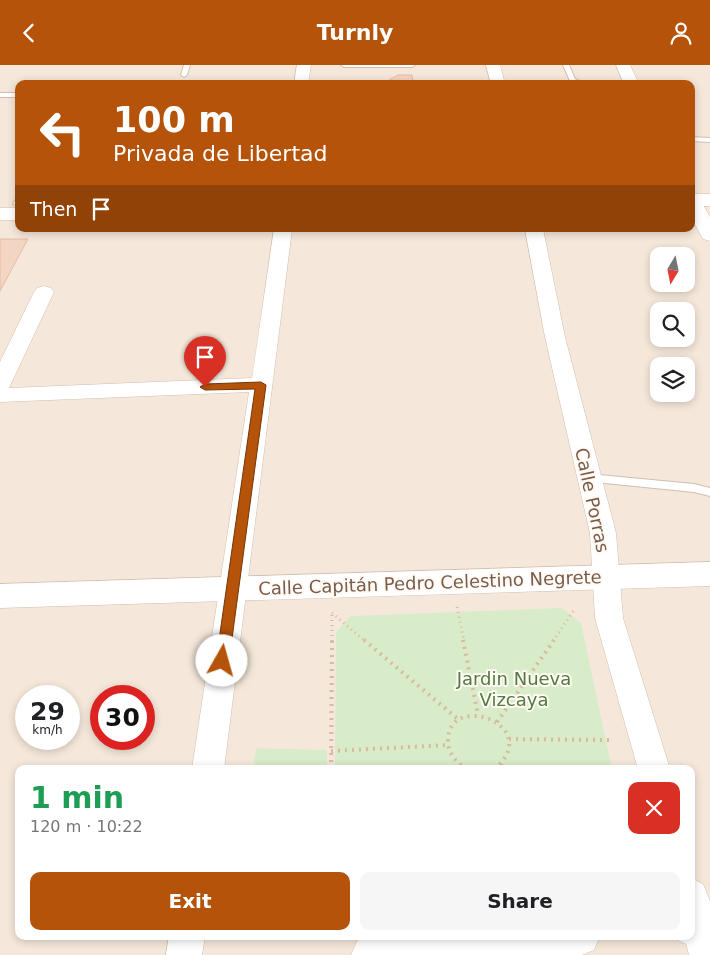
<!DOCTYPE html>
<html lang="en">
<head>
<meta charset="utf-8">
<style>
  :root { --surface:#fff; --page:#f6f6f6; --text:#202124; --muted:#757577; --accent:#b45309 }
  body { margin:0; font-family:"DejaVu Sans",sans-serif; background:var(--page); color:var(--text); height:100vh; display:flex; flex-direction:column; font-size:19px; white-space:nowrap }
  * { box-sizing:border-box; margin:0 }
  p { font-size:16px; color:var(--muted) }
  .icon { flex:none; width:28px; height:28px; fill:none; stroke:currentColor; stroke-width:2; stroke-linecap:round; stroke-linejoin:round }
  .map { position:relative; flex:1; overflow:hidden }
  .panel { position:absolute; left:15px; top:700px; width:680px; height:175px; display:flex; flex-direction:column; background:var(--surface); border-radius:10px; box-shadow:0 2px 8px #0003 }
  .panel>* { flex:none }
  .banner { position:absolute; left:15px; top:15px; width:680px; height:152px; border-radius:10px; box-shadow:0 2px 8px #0003; background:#b45309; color:#fff; overflow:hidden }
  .needle { width:32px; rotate:190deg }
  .buttons { position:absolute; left:650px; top:182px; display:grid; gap:10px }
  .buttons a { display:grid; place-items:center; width:45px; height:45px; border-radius:10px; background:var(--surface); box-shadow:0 2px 8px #0003; font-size:25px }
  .speed { position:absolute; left:15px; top:620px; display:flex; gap:10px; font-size:25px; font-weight:700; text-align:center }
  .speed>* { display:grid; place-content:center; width:65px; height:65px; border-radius:50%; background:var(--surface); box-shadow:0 2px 8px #0003; line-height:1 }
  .speed small { font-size:12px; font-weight:400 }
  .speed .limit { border:8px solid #d22; background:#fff; color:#111 }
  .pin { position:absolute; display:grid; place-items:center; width:42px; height:42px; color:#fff; margin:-51px -21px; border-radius:50% 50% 50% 0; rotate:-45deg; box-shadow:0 0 5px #0007 }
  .pin .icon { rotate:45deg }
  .me { position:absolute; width:55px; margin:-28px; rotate:7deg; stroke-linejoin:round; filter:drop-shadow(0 0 4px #0008) }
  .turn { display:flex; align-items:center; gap:18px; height:105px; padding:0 15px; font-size:22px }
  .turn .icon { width:65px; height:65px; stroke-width:2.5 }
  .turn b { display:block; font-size:35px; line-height:42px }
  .then { display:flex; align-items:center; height:48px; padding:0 15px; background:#0003; gap:10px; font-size:19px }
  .round { display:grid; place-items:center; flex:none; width:52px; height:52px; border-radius:10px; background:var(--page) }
  .headline { display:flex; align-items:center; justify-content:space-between; height:85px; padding:0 15px }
  h1 { font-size:30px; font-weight:600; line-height:38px; color:#1e9e55 }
  .cta { display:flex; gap:10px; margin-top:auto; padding:10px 15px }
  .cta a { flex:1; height:58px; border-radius:10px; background:var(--accent); color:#fff; font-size:20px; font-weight:600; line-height:58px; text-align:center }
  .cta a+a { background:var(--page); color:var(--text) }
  header { display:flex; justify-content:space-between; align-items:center; height:65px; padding:0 15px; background:var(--accent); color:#fff; font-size:22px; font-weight:600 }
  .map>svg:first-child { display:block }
  .residential { fill:#f5e8da; fill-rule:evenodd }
  .green { fill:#d8ecc9 }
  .building { fill:#f3d5c3; stroke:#e6bba3 }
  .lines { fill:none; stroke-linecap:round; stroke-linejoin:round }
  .service-casing { stroke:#d1beb0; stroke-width:2 }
  .minor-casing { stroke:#d1beb0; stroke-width:1 }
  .tertiary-casing { stroke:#d1beb0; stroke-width:1 }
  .secondary-casing { stroke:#d6c0b0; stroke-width:1 }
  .path-far1 { stroke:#d9b8a5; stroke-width:3; stroke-dasharray:1 4; stroke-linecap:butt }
  .path { stroke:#d9b8a5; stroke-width:4; stroke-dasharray:2 5; stroke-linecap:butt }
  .service { fill:#fff; fill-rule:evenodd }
  .minor { fill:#fff; fill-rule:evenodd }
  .tertiary { fill:#fff; fill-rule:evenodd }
  .secondary { fill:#fff; fill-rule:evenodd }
  .route { fill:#b45309; stroke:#753606 }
  .labels { text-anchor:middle; stroke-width:4; stroke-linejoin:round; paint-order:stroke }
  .street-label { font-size:18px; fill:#7a5c4d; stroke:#fffaf3 }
  .park-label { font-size:18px; fill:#537a41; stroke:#fffaf3 }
</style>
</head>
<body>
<header><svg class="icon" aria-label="back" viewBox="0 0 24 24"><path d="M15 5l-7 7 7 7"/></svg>Turnly<svg class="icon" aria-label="person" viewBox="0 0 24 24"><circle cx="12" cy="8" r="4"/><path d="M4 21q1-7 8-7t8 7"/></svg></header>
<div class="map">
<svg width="710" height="890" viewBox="0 0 710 890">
  <rect width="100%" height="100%" fill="#fdf6ec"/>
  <path class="residential" d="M 0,0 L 710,0 L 710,890 L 0,890 ZM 19,19 L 691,19 L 691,164 L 19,164 ZM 659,191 L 686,191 L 686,219 L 659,219 ZM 659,246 L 686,246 L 686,274 L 659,274 ZM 659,301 L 686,301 L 686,329 L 659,329 ZM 26,631 L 69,631 L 69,674 L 26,674 ZM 101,631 L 144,631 L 144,674 L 101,674 ZM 19,704 L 691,704 L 691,871 L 19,871 Z"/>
  <g class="green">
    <path d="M 562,543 L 581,558 L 612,704 L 335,704 L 336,567 L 351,551 Z"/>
    <path d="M 256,683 L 327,685 L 327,704 L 253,704 Z"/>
  </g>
  <g class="building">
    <path d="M 398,10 L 412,10 L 413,19 L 389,19 L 389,15 Z"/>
    <path d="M 0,174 L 28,174 L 0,226 Z"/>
  </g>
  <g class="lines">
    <defs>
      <g id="service">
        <path d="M 184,0 L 190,0 L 187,10 L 184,12 L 181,10 Z"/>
        <path d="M 341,0 L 415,0 L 412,2 L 344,2 Z"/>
        <path d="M 563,0 L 569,0 L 575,14 L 586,19 L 570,16 Z"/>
        <rect x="0" y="28" width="19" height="4"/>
        <path d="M 691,72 L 710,73 L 710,77 L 691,76 Z"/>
        <path d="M 16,134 L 19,134 L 19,141 L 13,139 Z"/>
        <path d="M 589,409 L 694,419 L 710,423 L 710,431 L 694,427 L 585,416 L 583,413 Z"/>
      </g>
      <g id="minor">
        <path d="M 297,0 L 311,0 L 308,19 L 294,19 Z"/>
        <path d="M 486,0 L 500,0 L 505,19 L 491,19 Z"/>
        <path d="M 274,164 L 292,164 L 224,704 L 192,704 L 249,327 L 0,337 L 0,297 L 34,227 L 37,223 L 44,221 L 51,223 L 54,227 L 9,323 L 252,313 Z"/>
        <path d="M 525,164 L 543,164 L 565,272 L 616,468 L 623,553 L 670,704 L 638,704 L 595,553 L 590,468 L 545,272 Z"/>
        <path d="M 691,813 L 703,819 L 710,836 L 710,890 L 689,890 L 684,871 L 691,871 Z"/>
        <path d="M 169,871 L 205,871 L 202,890 L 166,890 Z"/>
      </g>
      <g id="tertiary">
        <path d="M 616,0 L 630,0 L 639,19 L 624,19 Z"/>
        <path d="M 691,129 L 697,130 L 710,152 L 710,176 L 703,174 L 691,152 Z"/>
        <path d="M 710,497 L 710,521 L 0,543 L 0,519 Z"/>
        <path d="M 710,840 L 710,880 L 691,881 L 677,875 L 675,871 L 691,871 L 691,841 Z"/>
        <path d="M 367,871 L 600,871 L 594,885 L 582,890 L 351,890 L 357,876 Z"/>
      </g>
      <g id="secondary">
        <rect x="691" y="129" width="19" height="12"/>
        <rect x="0" y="143" width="19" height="12"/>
      </g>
    </defs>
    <use href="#service" class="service-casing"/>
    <use href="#minor" class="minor-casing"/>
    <use href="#tertiary" class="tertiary-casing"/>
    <use href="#secondary" class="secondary-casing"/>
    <g class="path-far1">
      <path d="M 457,542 L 464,576"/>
      <path d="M 332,548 L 365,576"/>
      <path d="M 332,576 L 332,548"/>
      <path d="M 553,576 L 574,545"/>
    </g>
    <g class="path">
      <path d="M 364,575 L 459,655"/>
      <path d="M 463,575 L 478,650"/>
      <path d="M 497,657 L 554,575"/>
      <path d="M 509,674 L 610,675"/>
      <path d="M 331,686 L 448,680"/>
      <path d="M 501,700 L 506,704"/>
      <path d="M 331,704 L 332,575"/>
      <path d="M 467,704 C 457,698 448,689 448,676 C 447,626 545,659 495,704"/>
      <path d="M 329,873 L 331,871"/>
    </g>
    <use href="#service" class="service"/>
    <use href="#minor" class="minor"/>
    <use href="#tertiary" class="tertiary"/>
    <use href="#secondary" class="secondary"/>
  </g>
  <path class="route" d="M 261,317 L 266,320 L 229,596 L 227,600 L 222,602 L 218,600 L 216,596 L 255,324 L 205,325 L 200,322 L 205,319 Z"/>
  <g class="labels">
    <g class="street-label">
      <text transform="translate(592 435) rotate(78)" y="6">Calle Porras</text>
      <text transform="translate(430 518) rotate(-2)" y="6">Calle Capitán Pedro Celestino Negrete</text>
    </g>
    <g class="park-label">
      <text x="514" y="620">Jardin Nueva<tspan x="514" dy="21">Vizcaya</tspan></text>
    </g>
  </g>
</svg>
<div class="buttons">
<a><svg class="needle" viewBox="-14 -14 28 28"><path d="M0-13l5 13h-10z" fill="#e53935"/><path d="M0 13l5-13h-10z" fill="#757577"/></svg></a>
<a><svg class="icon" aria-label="search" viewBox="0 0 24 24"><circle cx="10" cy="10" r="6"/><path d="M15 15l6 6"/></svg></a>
<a><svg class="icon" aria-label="layers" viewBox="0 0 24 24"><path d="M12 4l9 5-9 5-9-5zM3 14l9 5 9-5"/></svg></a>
</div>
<div class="speed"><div>29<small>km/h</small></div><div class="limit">30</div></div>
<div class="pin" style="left:205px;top:322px;background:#d93025"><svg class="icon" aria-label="arrive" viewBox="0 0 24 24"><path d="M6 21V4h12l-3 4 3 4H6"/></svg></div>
<svg class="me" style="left:222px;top:596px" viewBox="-20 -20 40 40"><circle r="19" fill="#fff"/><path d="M0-13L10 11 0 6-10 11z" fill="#b45309"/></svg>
<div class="banner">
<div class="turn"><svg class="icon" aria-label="left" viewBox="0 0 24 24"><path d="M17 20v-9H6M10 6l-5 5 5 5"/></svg><div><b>100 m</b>Privada de Libertad</div></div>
<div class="then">Then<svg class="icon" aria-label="arrive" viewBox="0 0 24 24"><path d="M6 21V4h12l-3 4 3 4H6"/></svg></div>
</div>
<section class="panel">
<div class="headline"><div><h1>1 min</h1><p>120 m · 10:22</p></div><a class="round" style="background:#d93025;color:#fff"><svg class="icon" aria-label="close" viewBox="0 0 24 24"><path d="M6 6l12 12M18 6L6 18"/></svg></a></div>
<div class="cta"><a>Exit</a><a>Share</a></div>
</section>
</div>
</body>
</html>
